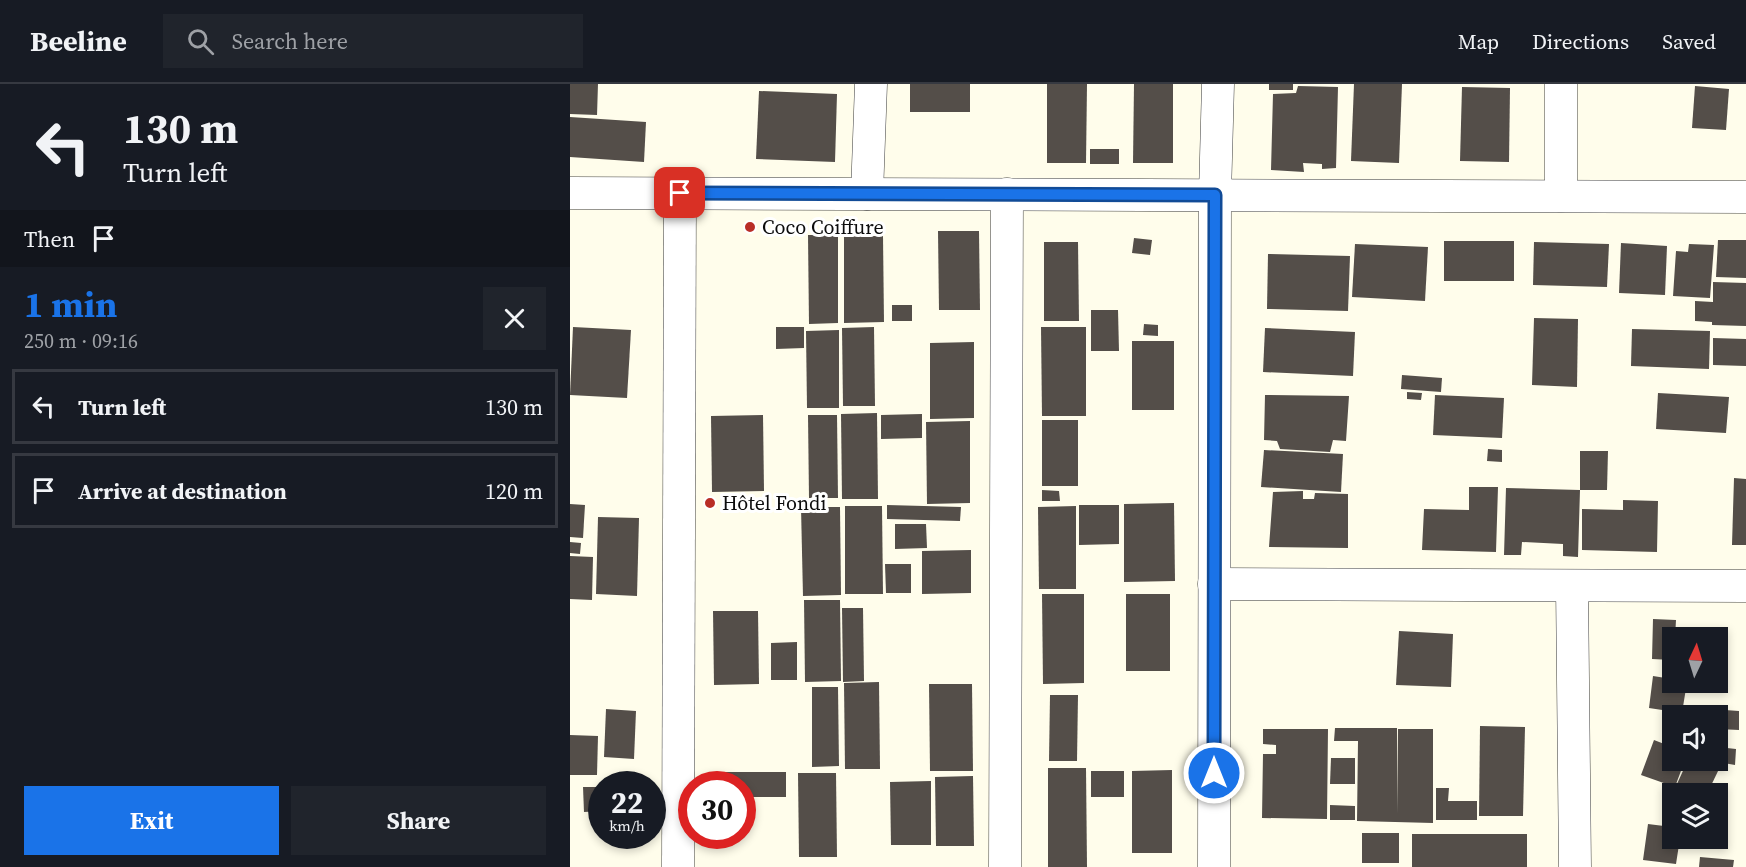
<!DOCTYPE html>
<html lang="en">
<head>
<meta charset="utf-8">
<style>
  :root { --surface:#171b24; --page:#20242c; --text:#f1f3f6; --muted:#9ea1a6; --line:#363941; --accent:#1a73e8 }
  body { margin:0; font-family:"Source Serif 4",serif; background:var(--page); color:var(--text); height:100vh; display:flex; flex-direction:column; font-size:22px; white-space:nowrap }
  * { box-sizing:border-box; margin:0 }
  p { font-size:20px; color:var(--muted) }
  .icon { flex:none; width:33px; height:33px; fill:none; stroke:currentColor; stroke-width:2; stroke-linecap:round; stroke-linejoin:round }
  .map { position:relative; flex:1; overflow:hidden }
  .side { display:flex; flex-direction:column; background:var(--surface); width:570px }
  .side>* { flex:none }
  .banner { background:#171b24; color:var(--text); overflow:hidden }
  .needle { width:39px; rotate:4deg }
  .controls { position:absolute; left:1092px; top:543px; display:grid; gap:12px }
  .controls a { display:grid; place-items:center; width:66px; height:66px; border-radius:0px; background:var(--surface); box-shadow:0 3px 9px #0003; font-size:30px }
  .speed { position:absolute; left:18px; top:687px; display:flex; gap:12px; font-size:30px; font-weight:700; text-align:center }
  .speed>* { display:grid; place-content:center; width:78px; height:78px; border-radius:50%; background:var(--surface); box-shadow:0 3px 9px #0003; line-height:1 }
  .speed small { font-size:15px; font-weight:400 }
  .speed .limit { border:9px solid #d22; background:#fff; color:#111 }
  .pin { position:absolute; display:grid; place-items:center; width:51px; height:51px; color:#fff; margin:-26px; border-radius:12px; box-shadow:0 3px 9px #0006 }
  .me { position:absolute; width:66px; margin:-33px; rotate:0deg; stroke-linejoin:round; filter:drop-shadow(0 0 4px #0008) }
  .turn { display:flex; align-items:center; gap:21px; height:126px; padding:0 24px; font-size:27px }
  .turn .icon { width:78px; height:78px; stroke-width:2.5 }
  .turn b { display:block; font-size:42px; line-height:51px }
  .then { display:flex; align-items:center; height:57px; padding:0 24px; background:#0003; gap:12px; font-size:22px }
  .round { display:grid; place-items:center; flex:none; width:63px; height:63px; border-radius:0px; background:var(--page) }
  .overview { display:flex; align-items:center; justify-content:space-between; height:102px; padding:0 24px }
  h1 { font-size:36px; font-weight:700; line-height:45px; color:var(--accent) }
  .cta { display:flex; gap:12px; margin-top:auto; padding:12px 24px }
  .cta a { flex:1; height:69px; border-radius:0px; background:var(--accent); color:#fff; font-size:24px; font-weight:700; line-height:69px; text-align:center }
  .cta a+a { background:var(--page); color:var(--text) }
  ul { padding:0; list-style:none }
  li { display:flex; align-items:center; gap:18px; height:75px; margin:0 12px 9px; padding:0 12px; border:3px solid var(--line); border-radius:0px }
  li div { flex:1 }
  li b { display:block; font-size:22px }
  li em { font-style:normal }
  header { display:flex; align-items:center; gap:36px; box-sizing:border-box; height:84px; padding:0 30px; background:var(--surface); border-bottom:2px solid var(--line) }
  header strong { font-size:28px }
  nav { display:flex; gap:33px; margin-inline-start:auto; font-size:21px }
  .search { width:420px; height:54px; background:var(--page); display:flex; align-items:center; gap:15px; box-sizing:border-box; padding:0 21px; border-radius:0px; color:var(--muted); font-size:22px }
  main { display:flex; flex:1; min-height:0 }
  .map>svg:first-child { display:block }
  .building { fill:#544e49 }
  .lines { fill:none; stroke-linecap:round; stroke-linejoin:round }
  .minor-casing { stroke:#3f3f3f; stroke-width:33 }
  .minor { stroke:#fff; stroke-width:32 }
  .route-casing { stroke:#114b97; stroke-width:15 }
  .route { stroke:#1a73e8; stroke-width:10 }
  .poi-dot { fill:#b92e27; stroke:#fff; stroke-width:2 }
  .labels { text-anchor:middle; stroke-width:6; stroke-linejoin:round; paint-order:stroke }
  .poi-label { font-size:20px; fill:#0c0c0c; stroke:#fff; text-anchor:start }
</style>
</head>
<body>
<header>
<strong>Beeline</strong>
<div class="search"><svg class="icon" aria-label="search" viewBox="0 0 24 24"><circle cx="10" cy="10" r="6"/><path d="M15 15l6 6"/></svg>Search here</div>
<nav><a>Map</a><a>Directions</a><a>Saved</a></nav>
</header>
<main>
<section class="side">
<div class="banner">
<div class="turn"><svg class="icon" aria-label="left" viewBox="0 0 24 24"><path d="M17 20v-9H6M10 6l-5 5 5 5"/></svg><div><b>130 m</b>Turn left</div></div>
<div class="then">Then<svg class="icon" aria-label="arrive" viewBox="0 0 24 24"><path d="M6 21V4h12l-3 4 3 4H6"/></svg></div>
</div>
<div class="overview"><div><h1>1 min</h1><p>250 m · 09:16</p></div><a class="round"><svg class="icon" aria-label="close" viewBox="0 0 24 24"><path d="M6 6l12 12M18 6L6 18"/></svg></a></div>
<ul>
<li><svg class="icon" aria-label="left" viewBox="0 0 24 24"><path d="M17 20v-9H6M10 6l-5 5 5 5"/></svg><div><b>Turn left</b></div><em>130 m</em></li>
<li><svg class="icon" aria-label="arrive" viewBox="0 0 24 24"><path d="M6 21V4h12l-3 4 3 4H6"/></svg><div><b>Arrive at destination</b></div><em>120 m</em></li>
</ul>
<div class="cta"><a>Exit</a><a>Share</a></div>
</section>
<div class="map">
<svg width="1176" height="783" viewBox="0 0 1176 783">
  <rect width="100%" height="100%" fill="#fffdeb"/>
  <g class="building">
    <path d="M 0,0 L 28,0 L 27,31 L 0,30 Z"/>
    <rect x="340" y="0" width="60" height="28"/>
    <path d="M 477,0 L 517,0 L 516,79 L 477,79 Z"/>
    <path d="M 564,0 L 603,0 L 603,79 L 563,79 Z"/>
    <rect x="699" y="0" width="24" height="6"/>
    <path d="M 784,0 L 832,0 L 829,79 L 781,77 Z"/>
    <path d="M 728,2 L 768,3 L 766,84 L 752,85 L 752,80 L 733,79 L 734,88 L 701,86 L 703,10 L 726,9 Z"/>
    <path d="M 1125,2 L 1159,5 L 1156,46 L 1122,44 Z"/>
    <path d="M 892,3 L 940,4 L 939,78 L 890,77 Z"/>
    <path d="M 189,7 L 267,10 L 265,78 L 186,75 Z"/>
    <path d="M 0,33 L 76,38 L 74,78 L 0,73 Z"/>
    <rect x="520" y="65" width="29" height="15"/>
    <path d="M 368,147 L 409,147 L 410,226 L 369,226 Z"/>
    <path d="M 238,151 L 268,151 L 268,239 L 239,240 Z"/>
    <path d="M 274,152 L 313,152 L 314,238 L 274,239 Z"/>
    <path d="M 564,154 L 582,156 L 580,171 L 562,169 Z"/>
    <path d="M 1148,156 L 1176,156 L 1176,194 L 1146,193 Z"/>
    <rect x="874" y="157" width="70" height="40"/>
    <path d="M 474,158 L 508,158 L 509,237 L 474,237 Z"/>
    <path d="M 964,158 L 1039,160 L 1037,203 L 963,201 Z"/>
    <path d="M 1051,159 L 1097,162 L 1095,211 L 1049,209 Z"/>
    <path d="M 785,160 L 858,163 L 855,217 L 782,213 Z"/>
    <path d="M 1119,160 L 1144,161 L 1140,214 L 1103,212 L 1106,167 L 1118,168 Z"/>
    <path d="M 698,170 L 780,172 L 778,227 L 697,225 Z"/>
    <path d="M 1143,198 L 1176,199 L 1176,242 L 1142,241 L 1142,238 L 1125,237 L 1125,217 L 1143,218 Z"/>
    <rect x="322" y="221" width="20" height="16"/>
    <path d="M 521,226 L 548,226 L 549,267 L 521,267 Z"/>
    <path d="M 964,234 L 1008,235 L 1007,303 L 962,301 Z"/>
    <path d="M 574,240 L 588,241 L 588,252 L 573,251 Z"/>
    <path d="M 3,243 L 61,246 L 57,314 L 0,311 Z"/>
    <path d="M 206,243 L 234,243 L 234,264 L 206,265 Z"/>
    <path d="M 304,243 L 305,322 L 273,322 L 272,244 Z"/>
    <path d="M 471,243 L 516,243 L 516,332 L 472,332 Z"/>
    <path d="M 695,244 L 785,248 L 783,292 L 693,288 Z"/>
    <path d="M 1062,245 L 1140,247 L 1139,285 L 1061,282 Z"/>
    <path d="M 269,246 L 269,324 L 237,324 L 236,247 Z"/>
    <path d="M 1143,254 L 1176,255 L 1176,282 L 1143,281 Z"/>
    <rect x="562" y="257" width="42" height="69"/>
    <path d="M 404,258 L 404,334 L 360,335 L 360,259 Z"/>
    <path d="M 832,291 L 872,294 L 871,308 L 831,305 Z"/>
    <path d="M 837,308 L 852,309 L 851,316 L 837,315 Z"/>
    <path d="M 1088,309 L 1159,313 L 1156,349 L 1086,345 Z"/>
    <path d="M 695,311 L 779,312 L 776,357 L 763,356 L 760,368 L 710,365 L 707,357 L 694,356 Z"/>
    <path d="M 865,311 L 934,314 L 932,354 L 863,351 Z"/>
    <path d="M 307,329 L 308,415 L 272,415 L 271,330 Z"/>
    <path d="M 352,330 L 352,354 L 311,355 L 311,331 Z"/>
    <path d="M 193,331 L 194,407 L 142,408 L 141,332 Z"/>
    <path d="M 238,331 L 267,331 L 268,414 L 239,414 Z"/>
    <rect x="472" y="336" width="36" height="66"/>
    <path d="M 400,337 L 400,419 L 357,420 L 356,338 Z"/>
    <path d="M 918,365 L 932,366 L 932,378 L 917,377 Z"/>
    <path d="M 694,366 L 773,370 L 771,408 L 691,403 Z"/>
    <path d="M 1010,367 L 1038,367 L 1037,406 L 1010,406 Z"/>
    <path d="M 1164,394 L 1176,395 L 1176,461 L 1162,461 Z"/>
    <path d="M 899,403 L 928,403 L 926,468 L 852,466 L 854,425 L 899,426 Z"/>
    <path d="M 936,404 L 1010,406 L 1008,473 L 993,472 L 993,460 L 952,458 L 951,471 L 934,471 Z"/>
    <path d="M 472,406 L 489,407 L 490,417 L 472,417 Z"/>
    <path d="M 733,407 L 733,415 L 744,415 L 745,409 L 778,410 L 778,464 L 699,463 L 703,408 Z"/>
    <path d="M 1053,416 L 1088,417 L 1087,468 L 1012,466 L 1012,425 L 1053,426 Z"/>
    <path d="M 604,419 L 605,497 L 554,498 L 554,420 Z"/>
    <path d="M 0,420 L 15,421 L 13,454 L 0,453 Z"/>
    <path d="M 317,421 L 391,423 L 390,437 L 317,435 Z"/>
    <path d="M 509,421 L 549,421 L 549,460 L 509,461 Z"/>
    <path d="M 275,422 L 312,422 L 313,510 L 275,510 Z"/>
    <path d="M 506,422 L 506,505 L 469,505 L 468,423 Z"/>
    <path d="M 231,423 L 270,423 L 271,511 L 233,512 Z"/>
    <path d="M 28,433 L 69,434 L 67,512 L 26,510 Z"/>
    <path d="M 325,440 L 356,440 L 357,464 L 325,465 Z"/>
    <path d="M 0,458 L 11,459 L 10,470 L 0,469 Z"/>
    <path d="M 401,466 L 401,509 L 352,510 L 352,467 Z"/>
    <path d="M 0,472 L 23,473 L 22,516 L 0,515 Z"/>
    <path d="M 315,480 L 341,480 L 341,509 L 316,509 Z"/>
    <path d="M 472,510 L 514,510 L 514,599 L 473,600 Z"/>
    <rect x="556" y="510" width="44" height="77"/>
    <path d="M 234,516 L 270,516 L 271,597 L 235,598 Z"/>
    <path d="M 272,524 L 293,524 L 294,597 L 273,598 Z"/>
    <path d="M 143,527 L 188,527 L 189,600 L 144,601 Z"/>
    <path d="M 1083,535 L 1106,536 L 1105,554 L 1102,554 L 1102,576 L 1082,575 Z"/>
    <path d="M 829,547 L 883,550 L 881,603 L 826,601 Z"/>
    <path d="M 227,558 L 227,596 L 201,596 L 201,559 Z"/>
    <path d="M 1083,592 L 1102,595 L 1102,598 L 1117,598 L 1112,629 L 1079,624 Z"/>
    <path d="M 309,598 L 310,685 L 275,685 L 274,599 Z"/>
    <path d="M 359,600 L 402,600 L 403,687 L 360,687 Z"/>
    <path d="M 242,603 L 268,603 L 269,682 L 242,683 Z"/>
    <path d="M 480,611 L 508,611 L 507,677 L 479,677 Z"/>
    <path d="M 36,625 L 66,627 L 64,675 L 34,673 Z"/>
    <path d="M 1141,625 L 1169,627 L 1169,646 L 1148,645 L 1148,632 L 1141,632 Z"/>
    <path d="M 910,642 L 955,643 L 953,732 L 909,732 Z"/>
    <path d="M 765,644 L 827,644 L 827,730 L 828,645 L 863,645 L 863,739 L 787,737 L 788,657 L 764,657 Z"/>
    <path d="M 693,645 L 758,645 L 757,735 L 692,734 L 693,670 L 706,670 L 706,661 L 693,660 Z"/>
    <path d="M 0,651 L 28,652 L 27,691 L 0,691 Z"/>
    <path d="M 1084,656 L 1102,663 L 1102,676 L 1115,676 L 1105,703 L 1071,691 Z"/>
    <path d="M 1148,663 L 1166,665 L 1165,681 L 1148,678 Z"/>
    <path d="M 761,674 L 785,674 L 785,700 L 760,700 Z"/>
    <path d="M 1118,676 L 1130,676 L 1149,685 L 1137,710 L 1123,710 L 1106,702 Z"/>
    <path d="M 478,684 L 516,684 L 517,783 L 478,783 Z"/>
    <path d="M 602,686 L 602,769 L 562,769 L 562,687 Z"/>
    <rect x="521" y="687" width="33" height="26"/>
    <path d="M 141,688 L 216,688 L 216,713 L 172,713 L 172,700 L 160,700 L 160,697 L 141,697 Z"/>
    <path d="M 228,689 L 266,689 L 267,773 L 229,773 Z"/>
    <path d="M 403,692 L 404,762 L 366,762 L 365,693 Z"/>
    <path d="M 361,697 L 361,761 L 321,761 L 320,698 Z"/>
    <path d="M 13,703 L 32,703 L 32,727 L 14,728 Z"/>
    <path d="M 866,704 L 879,704 L 878,717 L 907,717 L 907,736 L 866,736 Z"/>
    <path d="M 760,721 L 785,722 L 785,736 L 760,736 Z"/>
    <path d="M 1078,740 L 1102,743 L 1102,754 L 1110,754 L 1106,780 L 1073,776 Z"/>
    <rect x="792" y="749" width="37" height="30"/>
    <rect x="842" y="750" width="115" height="33"/>
    <path d="M 1130,773 L 1164,776 L 1163,783 L 1129,783 Z"/>
  </g>
  <g class="lines">
    <defs>
      <g id="minor">
        <path d="M 0,109 L 1176,113"/>
        <path d="M 297,110 L 301,0"/>
        <path d="M 991,112 L 991,0"/>
        <path d="M 644,500 L 1176,502"/>
        <path d="M 1002,502 L 1005,783"/>
        <path d="M 108,783 L 110,109"/>
        <path d="M 435,783 L 437,110"/>
        <path d="M 644,783 L 645,111 L 648,0"/>
      </g>
    </defs>
    <use href="#minor" class="minor-casing"/>
    <use href="#minor" class="minor"/>
  </g>
  <g class="lines">
    <defs>
      <path id="route" d="M 110,109 L 645,111 L 644,689"/>
    </defs>
    <use href="#route" class="route-casing"/>
    <use href="#route" class="route"/>
  </g>
  <g class="poi-dot">
    <circle cx="180" cy="143" r="6"/>
    <circle cx="140" cy="419" r="6"/>
  </g>
  <g class="labels">
    <g class="poi-label">
      <text x="192" y="150">Coco Coiffure</text>
      <text x="152" y="426">Hôtel Fondi</text>
    </g>
  </g>
</svg>
<div class="controls">
<a><svg class="needle" viewBox="-14 -14 28 28"><path d="M0-13l5 13h-10z" fill="#e53935"/><path d="M0 13l5-13h-10z" fill="#9ea1a6"/></svg></a>
<a><svg class="icon" aria-label="sound" viewBox="0 0 24 24"><path d="M4 9h4l5-4v14l-5-4H4zM17 9q2 3 0 6"/></svg></a>
<a><svg class="icon" aria-label="layers" viewBox="0 0 24 24"><path d="M12 4l9 5-9 5-9-5zM3 14l9 5 9-5"/></svg></a>
</div>
<div class="speed"><div>22<small>km/h</small></div><div class="limit">30</div></div>
<div class="pin" style="left:110px;top:109px;background:#d93025"><svg class="icon" aria-label="arrive" viewBox="0 0 24 24"><path d="M6 21V4h12l-3 4 3 4H6"/></svg></div>
<svg class="me" style="left:644px;top:689px" viewBox="-20 -20 40 40"><circle r="17" fill="#1a73e8" stroke="#fff" stroke-width="3"/><path d="M0-11L8 9 0 5-8 9z" fill="#fff"/></svg>
</div>
</main>
</body>
</html>
